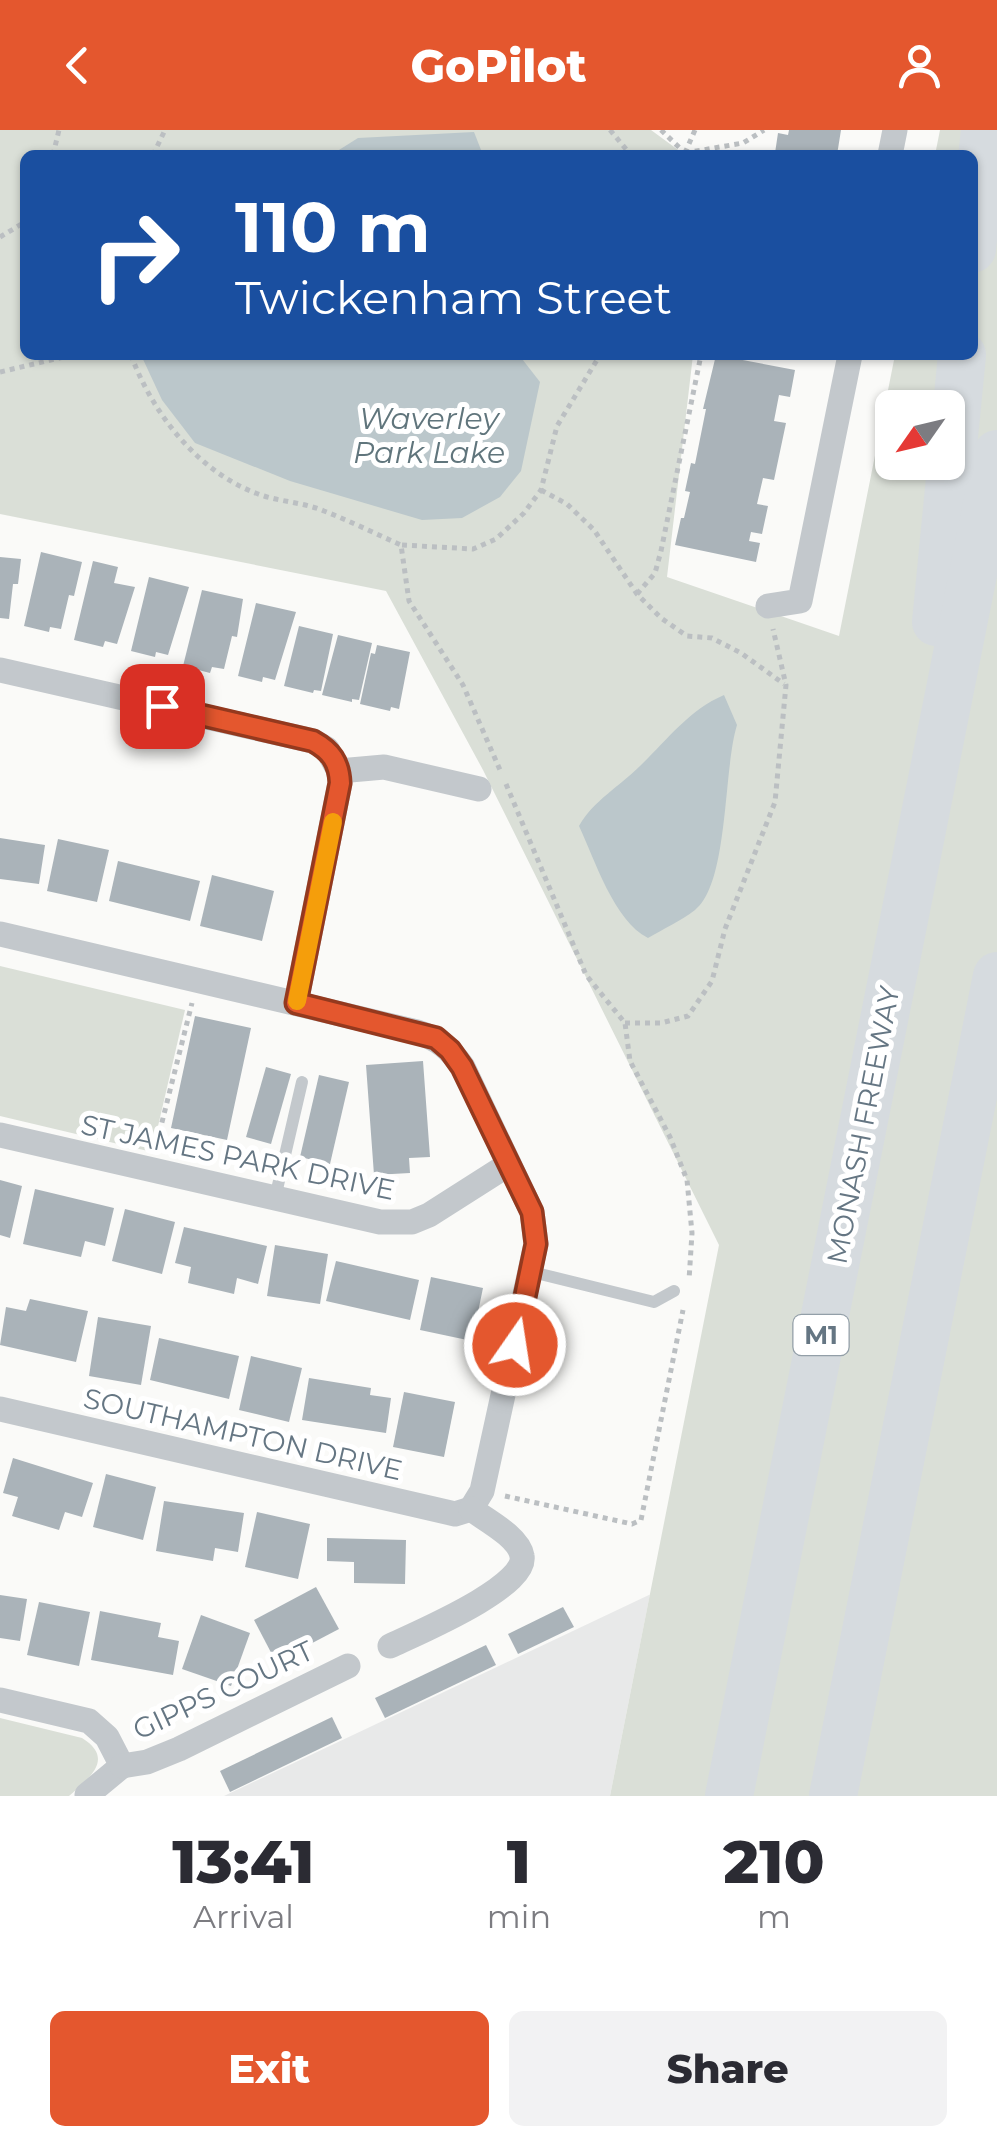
<!DOCTYPE html>
<html lang="en">
<head>
<meta charset="utf-8">
<style>
  :root { --surface:#fff; --page:#f2f2f3; --text:#2b2b33; --muted:#7c7c81; --accent:#e4572e }
  body { margin:0; font-family:Montserrat,sans-serif; background:var(--page); color:var(--text); height:100vh; display:flex; flex-direction:column; font-size:38px; white-space:nowrap }
  * { box-sizing:border-box; margin:0 }
  p { font-size:32px; color:var(--muted) }
  .icon { flex:none; width:55px; height:55px; fill:none; stroke:currentColor; stroke-width:2; stroke-linecap:round; stroke-linejoin:round }
  .map { position:relative; height:1666px; overflow:hidden }
  .sheet { display:flex; flex-direction:column; background:var(--surface); flex:1 }
  .sheet>* { flex:none }
  .top-card { position:absolute; left:20px; top:20px; width:958px; height:210px; border-radius:15px; box-shadow:0 2px 8px #0004; background:#1a4fa0; color:#fff; overflow:hidden }
  .needle { width:65px; rotate:236deg }
  .tools { position:absolute; left:875px; top:260px; display:grid; gap:20px }
  .tools a { display:grid; place-items:center; width:90px; height:90px; border-radius:15px; background:var(--surface); box-shadow:0 2px 8px #0004; font-size:50px }
  .pin { position:absolute; display:grid; place-items:center; width:85px; height:85px; color:#fff; margin:-42px; border-radius:20px; box-shadow:0 5px 15px #0006 }
  .me { position:absolute; width:110px; margin:-55px; rotate:13deg; stroke-linejoin:round; filter:drop-shadow(0 0 8px #0008) }
  .turn { display:flex; align-items:center; gap:35px; height:210px; padding:0 50px; font-size:45px }
  .turn .icon { width:130px; height:130px; stroke-width:2.5 }
  .turn b { display:block; font-size:70px; line-height:85px }
  .eta { display:flex; justify-content:space-evenly; align-items:center; height:170px; text-align:center }
  .eta b { font-size:60px; font-weight:800; line-height:70px }
  .button { display:flex; gap:20px; margin-top:auto; padding:20px 50px }
  .button a { flex:1; height:115px; border-radius:15px; background:var(--accent); color:#fff; font-size:40px; font-weight:800; line-height:115px; text-align:center }
  .button a+a { background:var(--page); color:var(--text) }
  header { display:flex; justify-content:space-between; align-items:center; height:130px; padding:0 50px; background:var(--accent); color:#fff; font-size:45px; font-weight:800 }
  .map>svg:first-child { display:block }
  .built { fill:#e8e9e9 }
  .green { fill:#dadfd7; fill-rule:evenodd }
  .water { fill:#bbc7cb }
  .building { fill:#aab3b9 }
  .lines { fill:none; stroke-linecap:round; stroke-linejoin:round }
  .path { stroke:#bbbfc2; stroke-width:5; stroke-dasharray:5 5; stroke-linecap:butt }
  .lane { stroke:#c3c8cc; stroke-width:12 }
  .street { stroke:#c3c8cc; stroke-width:25 }
  .highway { stroke:#d6dbdf; stroke-width:48 }
  .route-casing { stroke:#94391e; stroke-width:25 }
  .route { stroke:#e4572e; stroke-width:18 }
  .slow { stroke:#f59e0b; stroke-width:18 }
  .labels { text-anchor:middle; stroke-width:10; stroke-linejoin:round; paint-order:stroke }
  .shield { fill:#fff; stroke:#939fa8; stroke-width:2.5 }
  .shield-label { font-size:25px; font-weight:bold; fill:#657683 }
  .street-label { font-size:28px; fill:#657683; stroke:#fff }
  .water-label { font-size:30px; font-style:italic; fill:#60757c; stroke:#fff }
</style>
</head>
<body>
<header><svg class="icon" aria-label="back" viewBox="0 0 24 24"><path d="M15 5l-7 7 7 7"/></svg>GoPilot<svg class="icon" aria-label="person" viewBox="0 0 24 24"><circle cx="12" cy="8" r="4"/><path d="M4 21q1-7 8-7t8 7"/></svg></header>
<div class="map">
<svg width="997" height="1666" viewBox="0 0 997 1666">
  <rect width="100%" height="100%" fill="#fafaf8"/>
  <path class="built" d="M 650,1464 L 610,1666 L 224,1666 L 651,1464 Z"/>
  <g class="green">
    <path d="M 0,0 L 651,0 L 685,25 L 25,25 L 25,225 L 693,225 L 667,447 L 839,506 L 895,225 L 972,225 L 972,25 L 935,25 L 940,0 L 997,0 L 997,1666 L 610,1666 L 719,1115 L 483,640 L 386,461 L 0,384 ZM 892,278 L 948,278 L 948,332 L 892,332 Z"/>
    <path d="M 0,836 L 185,880 L 152,1022 L 0,986 Z"/>
    <path d="M 0,1588 L 82,1608 C 116,1629 88,1649 69,1666 L 0,1666 Z"/>
  </g>
  <g class="water">
    <path d="M 474,2 L 483,25 L 331,25 L 358,8 Z"/>
    <path d="M 141,225 L 519,225 L 540,252 L 521,341 L 500,367 L 462,388 L 422,390 L 290,351 L 195,313 L 162,270 Z"/>
    <path d="M 724,565 L 737,595 C 723,640 729,753 695,780 C 681,791 663,799 648,808 C 614,791 595,730 579,696 C 594,670 619,657 640,636 C 667,610 689,580 724,565 Z"/>
  </g>
  <g class="building">
    <path d="M 789,0 L 841,0 L 837,25 L 756,25 L 757,20 L 775,23 L 778,3 L 788,5 Z"/>
    <path d="M 716,225 L 795,240 L 790,267 L 779,265 L 774,291 L 786,293 L 774,350 L 763,348 L 757,374 L 768,376 L 762,404 L 751,402 L 749,411 L 760,413 L 756,432 L 675,415 L 681,388 L 684,388 L 690,362 L 685,361 L 691,333 L 695,334 L 706,279 L 703,279 Z"/>
    <path d="M 41,422 L 82,432 L 74,466 L 69,465 L 61,499 L 50,497 L 49,502 L 24,496 Z"/>
    <path d="M 0,427 L 21,429 L 18,454 L 13,454 L 9,489 L 0,488 Z"/>
    <path d="M 93,431 L 118,437 L 114,453 L 135,457 L 117,514 L 105,511 L 103,517 L 74,510 Z"/>
    <path d="M 149,447 L 189,457 L 168,525 L 156,522 L 155,527 L 131,521 Z"/>
    <path d="M 202,460 L 243,469 L 237,507 L 232,506 L 224,539 L 212,537 L 210,543 L 183,536 Z"/>
    <path d="M 256,473 L 296,482 L 275,550 L 263,547 L 262,552 L 238,546 Z"/>
    <path d="M 299,496 L 333,504 L 321,561 L 314,560 L 313,563 L 284,556 Z"/>
    <path d="M 338,505 L 372,513 L 359,570 L 352,569 L 352,572 L 322,565 Z"/>
    <path d="M 377,515 L 410,522 L 399,579 L 391,577 L 390,581 L 360,574 L 371,523 L 375,524 Z"/>
    <path d="M 0,708 L 45,715 L 39,754 L 0,749 Z"/>
    <path d="M 58,709 L 109,720 L 97,772 L 47,761 Z"/>
    <path d="M 118,731 L 200,751 L 190,791 L 109,771 Z"/>
    <path d="M 212,745 L 274,761 L 262,811 L 200,796 Z"/>
    <path d="M 195,886 L 251,898 L 227,1010 L 171,998 Z"/>
    <path d="M 423,931 L 430,1027 L 409,1028 L 410,1043 L 374,1045 L 366,935 Z"/>
    <path d="M 266,937 L 291,944 L 271,1014 L 246,1007 Z"/>
    <path d="M 319,945 L 349,952 L 330,1034 L 300,1027 Z"/>
    <path d="M 0,1050 L 22,1056 L 10,1108 L 0,1105 Z"/>
    <path d="M 35,1059 L 114,1078 L 105,1116 L 85,1111 L 81,1127 L 23,1114 Z"/>
    <path d="M 125,1079 L 175,1092 L 162,1144 L 112,1131 Z"/>
    <path d="M 184,1097 L 267,1116 L 258,1154 L 237,1148 L 234,1164 L 188,1153 L 191,1137 L 175,1133 Z"/>
    <path d="M 275,1115 L 328,1124 L 320,1174 L 267,1166 Z"/>
    <path d="M 336,1131 L 419,1150 L 410,1190 L 326,1171 Z"/>
    <path d="M 431,1147 L 483,1158 L 472,1211 L 420,1200 Z"/>
    <path d="M 30,1169 L 88,1181 L 76,1232 L 0,1215 L 6,1177 L 26,1181 Z"/>
    <path d="M 98,1187 L 151,1196 L 141,1255 L 89,1246 Z"/>
    <path d="M 159,1208 L 239,1226 L 229,1269 L 150,1250 Z"/>
    <path d="M 251,1226 L 302,1238 L 289,1292 L 239,1280 Z"/>
    <path d="M 309,1248 L 371,1258 L 370,1265 L 391,1268 L 386,1303 L 302,1290 Z"/>
    <path d="M 404,1262 L 455,1272 L 444,1327 L 393,1317 Z"/>
    <path d="M 13,1328 L 93,1353 L 82,1387 L 65,1382 L 59,1400 L 12,1386 L 18,1367 L 3,1363 Z"/>
    <path d="M 106,1344 L 156,1357 L 143,1410 L 93,1397 Z"/>
    <path d="M 164,1371 L 244,1383 L 238,1422 L 215,1418 L 213,1431 L 156,1421 Z"/>
    <path d="M 257,1382 L 310,1394 L 298,1449 L 245,1437 Z"/>
    <path d="M 327,1408 L 406,1410 L 405,1454 L 354,1453 L 354,1432 L 327,1431 Z"/>
    <path d="M 316,1457 L 339,1499 L 276,1532 L 254,1490 Z"/>
    <path d="M 0,1465 L 27,1469 L 20,1511 L 0,1508 Z"/>
    <path d="M 39,1472 L 90,1482 L 79,1536 L 27,1525 Z"/>
    <path d="M 563,1477 L 574,1497 L 518,1524 L 508,1504 Z"/>
    <path d="M 100,1481 L 161,1493 L 158,1507 L 179,1511 L 173,1545 L 91,1530 Z"/>
    <path d="M 201,1485 L 250,1503 L 231,1556 L 182,1539 Z"/>
    <path d="M 486,1515 L 496,1535 L 385,1588 L 375,1568 Z"/>
    <path d="M 332,1587 L 342,1608 L 230,1662 L 220,1641 Z"/>
  </g>
  <g class="lines">
    <g class="path">
      <path d="M 610,0 L 631,25"/>
      <path d="M 661,0 L 685,23"/>
      <path d="M 685,23 L 743,13 L 764,0"/>
      <path d="M 685,23 L 695,0"/>
      <path d="M 53,25 L 59,0"/>
      <path d="M 153,25 L 165,0"/>
      <path d="M 0,107 L 25,92"/>
      <path d="M 131,225 C 153,285 201,346 264,366 C 284,372 305,373 324,381 C 350,391 376,404 401,415 L 409,471 L 463,555 L 500,640"/>
      <path d="M 0,242 L 72,225"/>
      <path d="M 541,360 L 567,374 L 594,400 L 637,464 L 661,488 L 687,506 L 712,508 L 741,523 L 784,554"/>
      <path d="M 402,415 L 473,419 L 496,409 L 524,383 L 541,360 L 557,296 L 600,225"/>
      <path d="M 637,464 L 655,443 L 661,421 L 701,225"/>
      <path d="M 506,654 L 586,845 L 625,893 L 630,931 L 670,1007 L 687,1050 L 692,1103 L 689,1150"/>
      <path d="M 625,893 L 661,893 L 688,886 L 712,851 L 725,799 L 775,672 L 786,555 L 773,499"/>
      <path d="M 157,1012 L 192,873"/>
      <path d="M 505,1366 L 632,1394 L 641,1390 L 683,1180"/>
    </g>
    <g class="lane">
      <path d="M 275,1068 L 302,952"/>
      <path d="M 532,1142 L 654,1172 L 674,1161"/>
    </g>
    <g class="street">
      <path d="M 890,25 L 895,0"/>
      <path d="M 768,476 L 800,471 L 850,225"/>
      <path d="M 0,540 L 313,611 L 327,619 L 339,641 L 384,637 L 479,659"/>
      <path d="M 0,804 L 417,902 C 439,909 450,919 463,937 L 532,1082 L 536,1114 L 482,1361 L 471,1379"/>
      <path d="M 296,873 L 340,653 L 339,641"/>
      <path d="M 0,1005 L 380,1092 L 412,1092 L 429,1085 L 509,1034"/>
      <path d="M 0,1279 L 455,1384 L 471,1379"/>
      <path d="M 390,1516 C 415,1504 528,1457 522,1426 C 519,1407 486,1390 471,1379"/>
      <path d="M 0,1570 L 89,1591 L 107,1607 L 122,1636 L 87,1665"/>
      <path d="M 122,1636 L 147,1632 L 179,1619 L 348,1536"/>
    </g>
    <g class="highway">
      <path d="M 972,119 L 985,0"/>
      <path d="M 936,492 L 962,225"/>
      <path d="M 729,1666 L 997,324"/>
      <path d="M 833,1666 L 997,846"/>
    </g>
  </g>
  <g class="lines">
    <defs>
      <path id="route" d="M 162,576 L 313,611 C 331,621 339,632 340,653 L 296,873 L 436,908 L 450,920 L 462,937 L 532,1082 L 536,1114 L 515,1215"/>
    </defs>
    <use href="#route" class="route-casing"/>
    <use href="#route" class="route"/>
    <path class="slow" d="M 297,871 L 333,692"/>
  </g>
  <g class="labels">
    <rect class="shield" x="793.5" y="1185" width="55" height="40" rx="8"/>
    <g class="shield-label">
      <text x="821" y="1214">M1</text>
    </g>
    <g class="street-label">
      <text transform="translate(863 995) rotate(-79)" y="10">MONASH FREEWAY</text>
      <text transform="translate(238 1027) rotate(12)" y="10">ST JAMES PARK DRIVE</text>
      <text transform="translate(243 1304) rotate(13)" y="10">SOUTHAMPTON DRIVE</text>
      <text transform="translate(223 1560) rotate(-25)" y="10">GIPPS COURT</text>
    </g>
    <g class="water-label">
      <text x="429" y="299">Waverley<tspan x="429" dy="34">Park Lake</tspan></text>
    </g>
  </g>
</svg>
<div class="tools">
<a><svg class="needle" viewBox="-14 -14 28 28"><path d="M0-13l5 13h-10z" fill="#e53935"/><path d="M0 13l5-13h-10z" fill="#7c7c81"/></svg></a>
</div>
<div class="pin" style="left:162px;top:576px;background:#d93025"><svg class="icon" aria-label="arrive" viewBox="0 0 24 24"><path d="M6 21V4h12l-3 4 3 4H6"/></svg></div>
<svg class="me" style="left:515px;top:1215px" viewBox="-20 -20 40 40"><circle r="17" fill="#e4572e" stroke="#fff" stroke-width="3"/><path d="M0-11L8 9 0 5-8 9z" fill="#fff"/></svg>
<div class="top-card">
<div class="turn"><svg class="icon" aria-label="right" viewBox="0 0 24 24"><path d="M7 20v-9h11M14 6l5 5-5 5"/></svg><div><b>110 m</b>Twickenham Street</div></div>
</div>
</div>
<section class="sheet">
<div class="eta">
<div><b>13:41</b><p>Arrival</p></div>
<div><b>1</b><p>min</p></div>
<div><b>210</b><p>m</p></div>
</div>
<div class="button"><a>Exit</a><a>Share</a></div>
</section>
</body>
</html>
